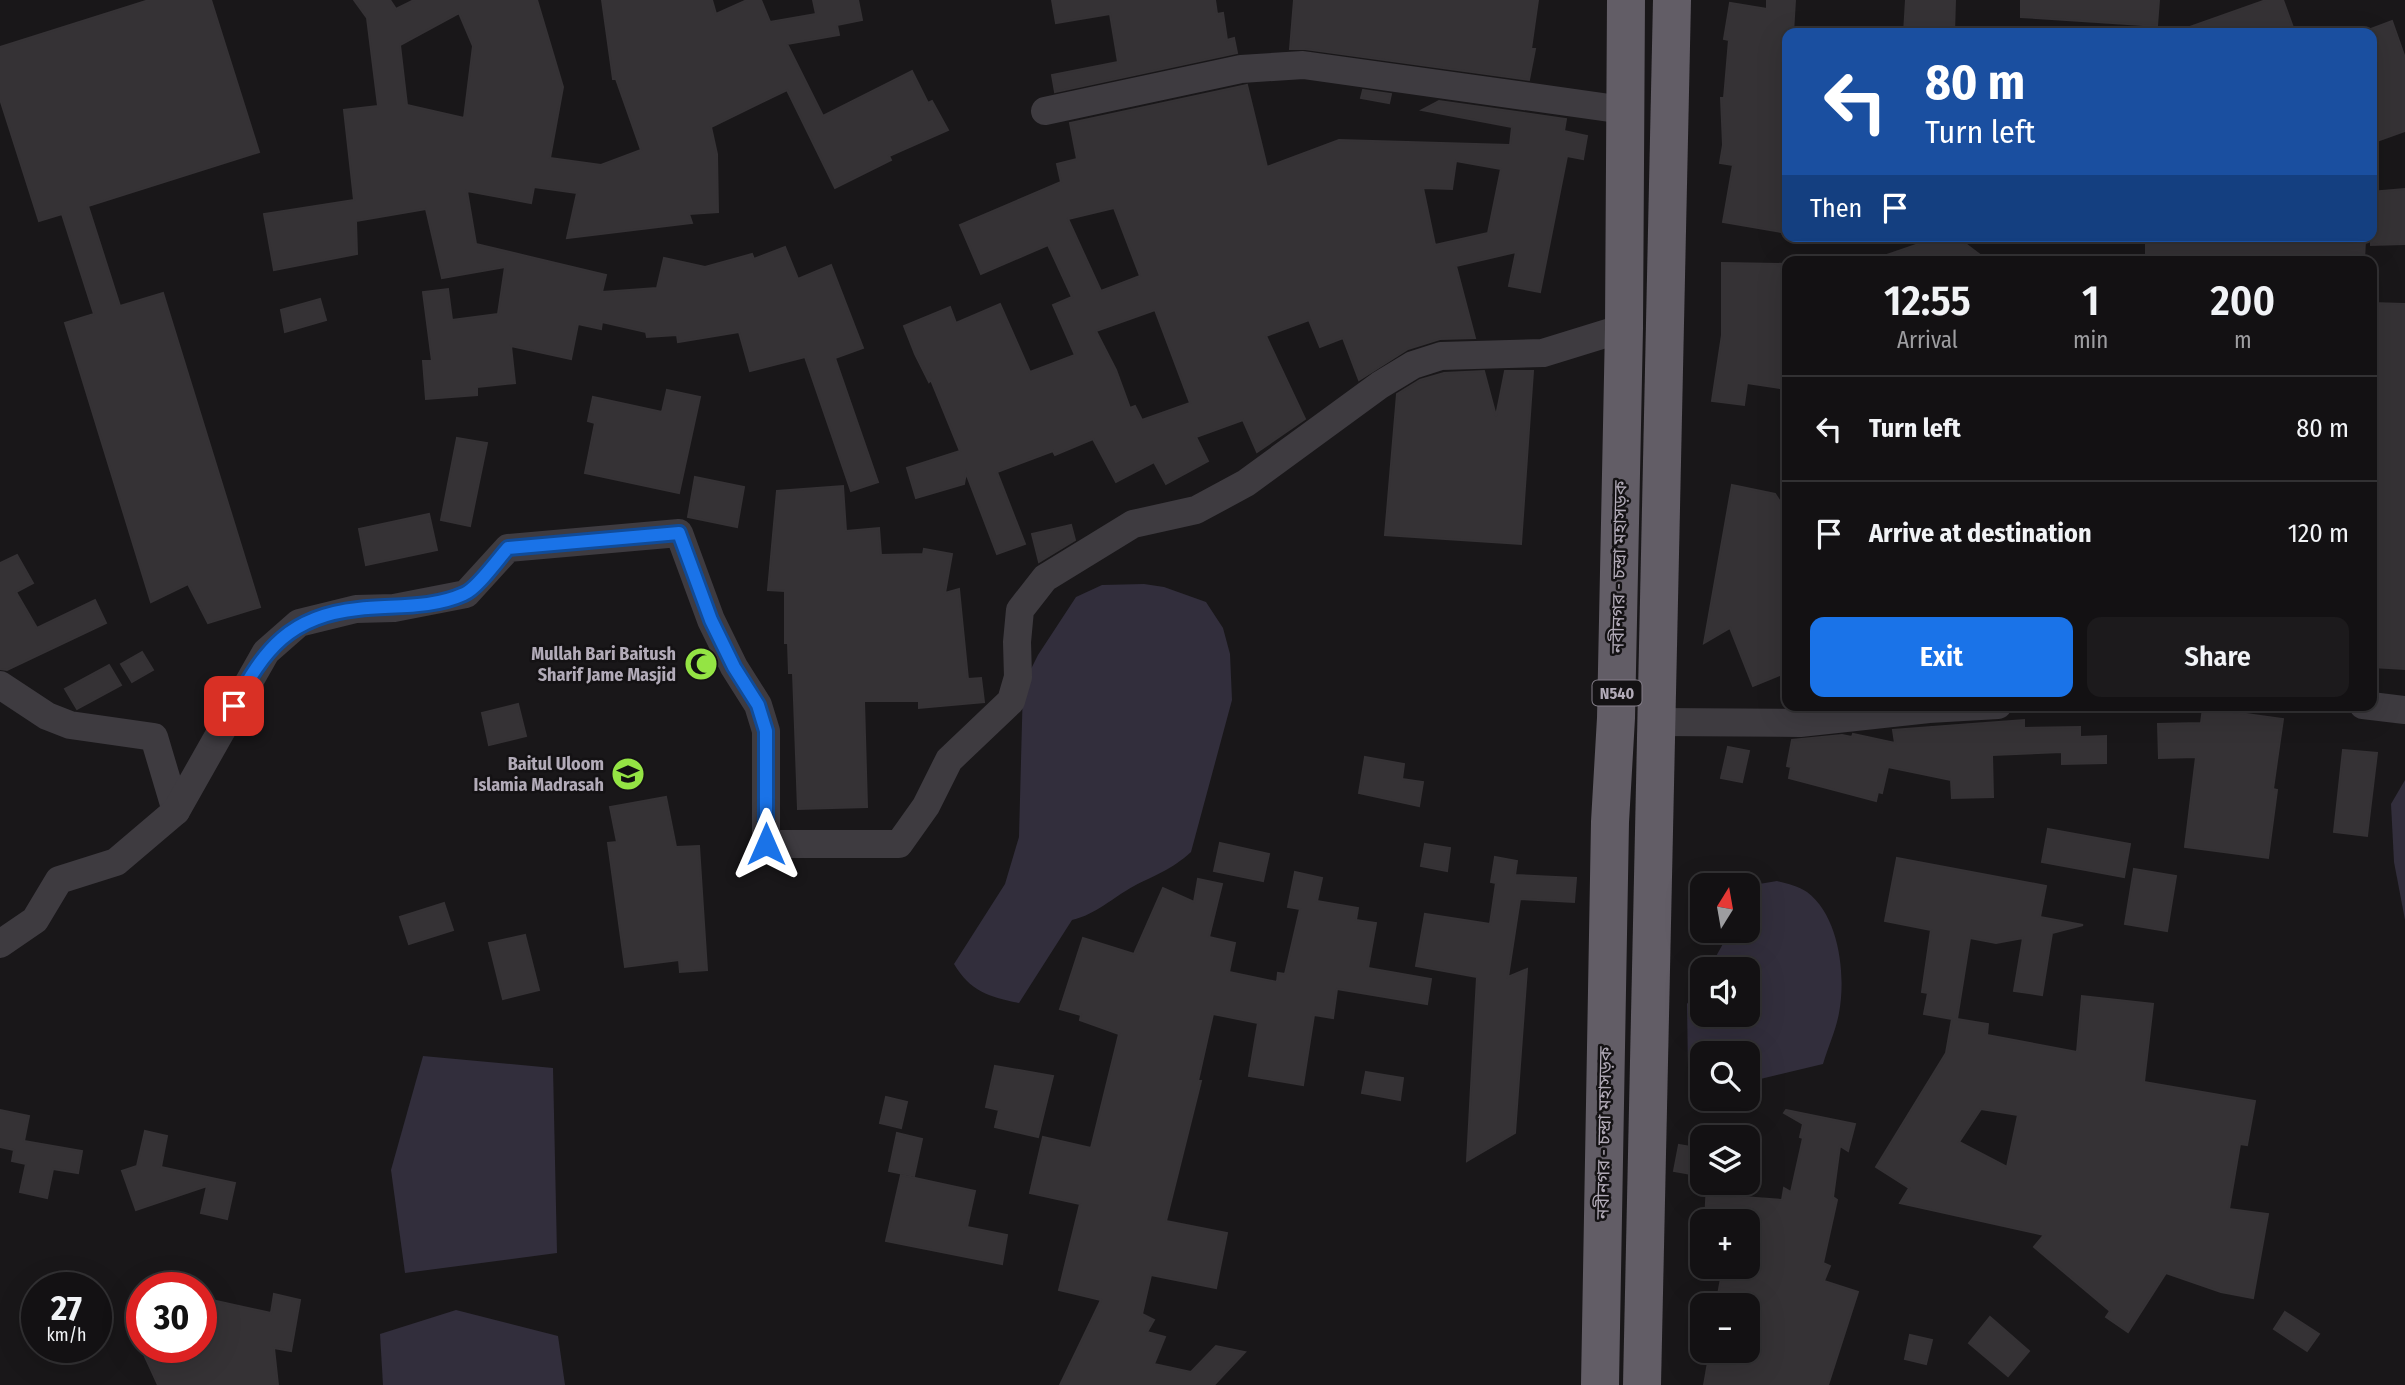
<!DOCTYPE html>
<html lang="en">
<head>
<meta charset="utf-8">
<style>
  :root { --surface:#131113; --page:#1c1a1c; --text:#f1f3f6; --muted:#9d9da0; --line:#323133; --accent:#1a73e8 }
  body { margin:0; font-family:"Fira Sans Condensed","Noto Sans Bengali",sans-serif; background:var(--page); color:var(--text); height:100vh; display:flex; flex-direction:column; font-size:26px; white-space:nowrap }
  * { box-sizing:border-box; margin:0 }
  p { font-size:23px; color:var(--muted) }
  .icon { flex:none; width:38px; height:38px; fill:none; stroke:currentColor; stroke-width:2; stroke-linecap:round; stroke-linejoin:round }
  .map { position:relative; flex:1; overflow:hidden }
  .drawer { position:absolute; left:1782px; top:256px; width:595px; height:455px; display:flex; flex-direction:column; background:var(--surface); border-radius:14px; box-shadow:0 7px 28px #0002,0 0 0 2px var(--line) }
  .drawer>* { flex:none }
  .hud { position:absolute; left:1782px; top:28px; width:595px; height:214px; border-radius:14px; box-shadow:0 7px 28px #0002,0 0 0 2px var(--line); background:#1a4fa0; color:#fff; overflow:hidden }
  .needle { width:46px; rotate:11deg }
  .tools { position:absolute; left:1690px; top:873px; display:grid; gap:14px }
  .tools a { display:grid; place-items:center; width:70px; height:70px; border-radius:14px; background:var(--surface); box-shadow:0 7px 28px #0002,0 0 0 2px var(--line); font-size:35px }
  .speed { position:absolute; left:21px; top:1272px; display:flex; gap:14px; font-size:35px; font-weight:700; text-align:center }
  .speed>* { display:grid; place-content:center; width:91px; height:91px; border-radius:50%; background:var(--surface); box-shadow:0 7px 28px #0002,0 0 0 2px var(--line); line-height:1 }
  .speed small { font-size:18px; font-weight:400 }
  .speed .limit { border:10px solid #d22; background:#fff; color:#111 }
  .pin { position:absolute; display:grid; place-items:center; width:60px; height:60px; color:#fff; margin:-30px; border-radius:14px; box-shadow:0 4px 10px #0006 }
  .me { position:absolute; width:77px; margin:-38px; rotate:0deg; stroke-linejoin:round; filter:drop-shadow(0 0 5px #0008) }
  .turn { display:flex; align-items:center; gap:24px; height:147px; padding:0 28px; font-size:32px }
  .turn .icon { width:91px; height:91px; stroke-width:2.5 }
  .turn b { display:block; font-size:49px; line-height:60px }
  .then { display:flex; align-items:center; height:66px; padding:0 28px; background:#0003; gap:14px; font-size:26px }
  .eta { display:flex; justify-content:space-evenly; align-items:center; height:119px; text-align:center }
  .eta b { font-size:42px; font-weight:600; line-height:49px }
  .cta { display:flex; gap:14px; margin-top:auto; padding:14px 28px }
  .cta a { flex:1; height:80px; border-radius:14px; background:var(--accent); color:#fff; font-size:28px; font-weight:600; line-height:80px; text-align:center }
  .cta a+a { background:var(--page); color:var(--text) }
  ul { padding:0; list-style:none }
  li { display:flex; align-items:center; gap:21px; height:105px; padding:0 28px; border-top:2px solid var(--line) }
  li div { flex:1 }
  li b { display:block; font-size:26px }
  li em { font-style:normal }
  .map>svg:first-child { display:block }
  .water { fill:#322e3c }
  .building { fill:#353235; stroke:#353235; stroke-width:2; fill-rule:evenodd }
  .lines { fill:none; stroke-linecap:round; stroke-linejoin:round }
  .minor { stroke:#3e3b40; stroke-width:28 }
  .trunk { stroke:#625d66; stroke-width:38 }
  .route-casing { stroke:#114b97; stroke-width:18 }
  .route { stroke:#1a73e8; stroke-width:12 }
  .labels { text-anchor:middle; stroke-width:5; stroke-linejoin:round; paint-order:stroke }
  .shield { fill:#141214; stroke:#837d87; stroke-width:2 }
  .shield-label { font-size:16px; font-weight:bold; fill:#b2abb8 }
  .street-label { font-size:18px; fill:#b2abb8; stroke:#141214 }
  .poi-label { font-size:18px; font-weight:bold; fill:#b2abb8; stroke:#141214; text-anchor:end }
</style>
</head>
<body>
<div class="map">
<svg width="2405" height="1385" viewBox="0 0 2405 1385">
  <rect width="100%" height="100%" fill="#191719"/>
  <g class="water">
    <path d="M 1144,584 L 1164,587 L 1206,602 L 1223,628 L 1230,654 L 1232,700 L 1191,852 C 1171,870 1157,874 1134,886 C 1112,898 1097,914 1072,920 L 1019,1003 C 989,997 970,991 954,964 L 1005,884 L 1019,837 L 1023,685 L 1038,655 L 1076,597 L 1102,585 Z"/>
    <path d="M 2405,780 L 2405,920 L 2394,862 L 2391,804 Z"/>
    <path d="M 1777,881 C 1788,884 1798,886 1807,892 C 1840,917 1846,976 1839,1013 C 1836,1030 1828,1047 1823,1064 L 1748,1082 L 1748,1054 L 1703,1054 L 1703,1080 L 1688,1068 L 1687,1004 L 1703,979 L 1703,1015 L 1748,1015 L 1748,970 L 1709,969 L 1730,931 L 1748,931 L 1748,895 L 1759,884 Z"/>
    <path d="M 423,1056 L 553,1068 L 557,1253 L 405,1273 L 391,1170 Z"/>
    <path d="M 456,1310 L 558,1336 L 565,1385 L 383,1385 L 380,1334 Z"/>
  </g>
  <g class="building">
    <path d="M 149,0 L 211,0 L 259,152 L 88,206 L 120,306 L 163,293 L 260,607 L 208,623 L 188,584 L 151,602 L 65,323 L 94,314 L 62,214 L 39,221 L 0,99 L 0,47 Z"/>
    <path d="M 354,0 L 390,0 L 396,9 L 414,0 L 537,0 L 563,87 L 550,158 L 601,165 L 641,150 L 616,79 L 613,79 L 602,0 L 712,0 L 716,14 L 747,0 L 761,0 L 770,22 L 816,14 L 813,0 L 858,0 L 862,20 L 837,25 L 839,35 L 787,44 L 823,116 L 912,71 L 928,103 L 932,101 L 948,130 L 889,156 L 891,160 L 835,188 L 787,90 L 711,127 L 717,154 L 718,212 L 689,214 L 692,223 L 567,238 L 577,193 L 534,187 L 531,203 L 467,191 L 476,244 L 606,275 L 602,292 L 657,288 L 664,258 L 705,267 L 752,254 L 754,259 L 785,247 L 798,279 L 831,265 L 863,348 L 835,358 L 878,482 L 851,491 L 805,357 L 750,371 L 739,332 L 678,342 L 677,335 L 647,337 L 646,332 L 602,322 L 601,329 L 578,324 L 571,359 L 511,346 L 515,383 L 477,387 L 477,395 L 426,399 L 423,361 L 432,361 L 423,292 L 448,289 L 452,320 L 498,314 L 505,267 L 442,278 L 426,209 L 356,221 L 357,254 L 274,270 L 264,214 L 354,200 L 344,110 L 378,106 L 367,18 ZM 459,13 L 473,46 L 464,118 L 407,105 L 400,45 Z"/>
    <path d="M 1052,0 L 1215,0 L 1217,14 L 1223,13 L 1227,40 L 1234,38 L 1237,53 L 1055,92 L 1052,75 L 1118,62 L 1110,14 L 1056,23 Z"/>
    <path d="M 1294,0 L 1538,0 L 1531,49 L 1535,49 L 1529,80 L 1305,49 L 1290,49 Z"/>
    <path d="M 1767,0 L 1795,0 L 1793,33 L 1787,33 L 1787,233 L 1723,222 L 1733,165 L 1720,163 L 1723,145 L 1721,98 L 1724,98 L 1729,40 L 1724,39 L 1730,3 L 1767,9 Z"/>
    <path d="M 1906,0 L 1955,0 L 1954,33 L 1904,33 Z"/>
    <path d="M 2021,0 L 2159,0 L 2157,26 L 2021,17 Z"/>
    <path d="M 2266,0 L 2283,0 L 2295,33 L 2182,33 L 2181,30 Z"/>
    <path d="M 2392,21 L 2405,58 L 2405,131 L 2371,143 L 2371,29 Z"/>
    <path d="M 1247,85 L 1267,167 L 1339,140 L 1510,145 L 1512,127 L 1422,110 L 1439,101 L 1566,119 L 1564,131 L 1587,136 L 1583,159 L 1567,156 L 1540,292 L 1509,286 L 1516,252 L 1456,266 L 1475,338 L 1440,339 L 1408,349 L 1359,380 L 1343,338 L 1320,347 L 1309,320 L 1266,336 L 1305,419 L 1257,452 L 1243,420 L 1196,437 L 1208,461 L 1166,484 L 1154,462 L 1116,482 L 1093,439 L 1055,455 L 1053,451 L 997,472 L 1025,544 L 997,554 L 966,473 L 964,484 L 916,498 L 907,468 L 960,451 L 931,380 L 929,382 L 915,354 L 904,326 L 950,307 L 956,323 L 1000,304 L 1030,372 L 1075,355 L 1053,305 L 1072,297 L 1048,245 L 981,274 L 960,225 L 1061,182 L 1057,164 L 1077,159 L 1070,123 ZM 1456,161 L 1501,169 L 1488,233 L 1435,245 L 1423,188 L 1452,189 ZM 1114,208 L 1140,276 L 1101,291 L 1068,219 ZM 1155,310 L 1190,403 L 1142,420 L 1135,406 L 1130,408 L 1116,370 L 1096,331 Z"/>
    <path d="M 1363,90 L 1391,94 L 1389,103 L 1361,98 Z"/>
    <path d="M 2405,189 L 2405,244 L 2371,245 L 2371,192 Z"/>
    <path d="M 1942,236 L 1955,236 L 1988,261 L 1884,261 L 1884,256 Z"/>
    <path d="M 2146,236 L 2365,240 L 2364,261 L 2146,261 Z"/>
    <path d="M 1722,263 L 1787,264 L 1787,389 L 1747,383 L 1744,405 L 1712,401 L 1722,335 Z"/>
    <path d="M 320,299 L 326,320 L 285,332 L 281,310 Z"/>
    <path d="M 2371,303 L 2405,304 L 2405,669 L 2373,667 Z"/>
    <path d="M 1484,371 L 1496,416 L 1505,371 L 1533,371 L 1521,544 L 1385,535 L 1397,394 L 1420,380 L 1444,373 Z"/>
    <path d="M 667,390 L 700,397 L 679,493 L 585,473 L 595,423 L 588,421 L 593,397 L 662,412 Z"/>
    <path d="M 457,438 L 487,443 L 470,526 L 441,520 Z"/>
    <path d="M 695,477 L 744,487 L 737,527 L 688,517 Z"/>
    <path d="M 1732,485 L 1775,494 L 1787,512 L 1787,672 L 1753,686 L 1730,628 L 1704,643 Z"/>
    <path d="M 843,486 L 846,531 L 879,528 L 881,555 L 923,554 L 924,549 L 952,554 L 945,593 L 959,589 L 968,679 L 981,678 L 984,702 L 919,708 L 919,701 L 864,701 L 867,807 L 798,809 L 793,673 L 789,673 L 788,643 L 785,643 L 785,591 L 768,590 L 777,491 Z"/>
    <path d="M 429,514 L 437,550 L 366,565 L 359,529 Z"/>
    <path d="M 1071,525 L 1075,540 L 1039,562 L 1032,534 Z"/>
    <path d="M 17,555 L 33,583 L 16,592 L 37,628 L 95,600 L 106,623 L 7,670 L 0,669 L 0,563 Z"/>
    <path d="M 142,652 L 153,670 L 132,682 L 121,664 Z"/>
    <path d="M 109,665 L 121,685 L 77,709 L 65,689 Z"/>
    <path d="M 518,704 L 526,736 L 489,745 L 482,713 Z"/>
    <path d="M 2203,708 L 2283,719 L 2273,789 L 2277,790 L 2268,858 L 2185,847 L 2196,757 L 2159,758 L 2158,724 L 2201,723 Z"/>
    <path d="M 2024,720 L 2024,728 L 2080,727 L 2080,737 L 2106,736 L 2106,763 L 2062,764 L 2062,752 L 1992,755 L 1993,797 L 1952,798 L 1951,780 L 1888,767 L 1882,793 L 1878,792 L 1876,801 L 1789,778 L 1791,767 L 1787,766 L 1792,740 L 1842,735 L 1852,737 L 1853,734 L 1895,743 L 1893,730 Z"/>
    <path d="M 1728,747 L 1749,751 L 1742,782 L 1721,778 Z"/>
    <path d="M 2343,750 L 2377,753 L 2367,836 L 2334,832 Z"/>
    <path d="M 1365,757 L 1404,764 L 1402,779 L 1423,782 L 1419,806 L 1359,793 Z"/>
    <path d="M 666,797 L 676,847 L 699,846 L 707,970 L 680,972 L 679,960 L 625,967 L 608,843 L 617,842 L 610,807 Z"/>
    <path d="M 2048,829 L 2130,844 L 2124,877 L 2042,862 Z"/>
    <path d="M 1220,843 L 1269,854 L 1263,881 L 1214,871 Z"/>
    <path d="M 1425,844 L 1450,848 L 1447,871 L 1421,866 Z"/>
    <path d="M 1495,857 L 1517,861 L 1515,875 L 1576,878 L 1574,902 L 1520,899 L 1508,977 L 1527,969 L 1515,1133 L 1467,1161 L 1477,977 L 1416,966 L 1425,914 L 1490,924 L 1496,883 L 1491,882 Z"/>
    <path d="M 1897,858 L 2046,886 L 2040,917 L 2083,925 L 2052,933 L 2042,995 L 2014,991 L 2023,938 L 1996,943 L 1970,938 L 1957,1019 L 1988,1024 L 1987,1035 L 2077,1052 L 2082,996 L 2153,1004 L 2144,1082 L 2255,1101 L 2247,1145 L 2240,1144 L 2229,1209 L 2268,1214 L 2253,1298 L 2221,1292 L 2166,1273 L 2128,1332 L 2106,1317 L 2110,1311 L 2034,1247 L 2044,1235 L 1900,1203 L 1909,1188 L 1876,1167 L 1946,1053 L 1952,1019 L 1924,1014 L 1928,993 L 1922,992 L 1931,930 L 1885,921 ZM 1981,1109 L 2018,1115 L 2007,1167 L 1959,1142 Z"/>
    <path d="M 2134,869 L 2176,876 L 2167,931 L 2125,924 Z"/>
    <path d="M 1295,872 L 1322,878 L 1317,901 L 1358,908 L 1356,920 L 1376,923 L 1368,968 L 1431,979 L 1427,1004 L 1337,989 L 1333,1018 L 1314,1015 L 1303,1085 L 1249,1076 L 1258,1023 L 1213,1014 L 1198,1081 L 1201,1081 L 1166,1221 L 1227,1233 L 1216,1288 L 1151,1275 L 1142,1314 L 1154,1320 L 1147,1332 L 1165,1337 L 1154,1364 L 1191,1372 L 1216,1346 L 1245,1352 L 1214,1385 L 1060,1385 L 1101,1300 L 1059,1290 L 1080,1204 L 1030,1193 L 1043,1137 L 1091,1148 L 1119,1034 L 1080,1020 L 1081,1015 L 1060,1009 L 1083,938 L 1134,954 L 1163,888 L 1194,902 L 1198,879 L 1222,884 L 1209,937 L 1235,943 L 1229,972 L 1277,982 L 1278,973 L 1285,974 L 1300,909 L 1288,907 Z"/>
    <path d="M 444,903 L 453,930 L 409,944 L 400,917 Z"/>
    <path d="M 525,935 L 539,990 L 503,999 L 489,943 Z"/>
    <path d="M 995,1066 L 1053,1076 L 1038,1137 L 995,1127 L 999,1110 L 986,1107 Z"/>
    <path d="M 1366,1072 L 1403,1078 L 1400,1100 L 1362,1093 Z"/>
    <path d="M 886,1097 L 907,1102 L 901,1128 L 880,1123 Z"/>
    <path d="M 0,1110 L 29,1116 L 24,1141 L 82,1151 L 78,1173 L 53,1169 L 47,1198 L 20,1192 L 26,1164 L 12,1161 L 14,1150 L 0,1147 Z"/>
    <path d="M 1786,1110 L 1855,1124 L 1848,1151 L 1840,1146 L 1833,1197 L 1837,1200 L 1823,1263 L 1830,1266 L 1824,1281 L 1858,1292 L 1828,1385 L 1704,1385 L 1710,1351 L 1748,1351 L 1748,1306 L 1716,1306 L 1723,1267 L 1748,1267 L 1748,1222 L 1705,1222 L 1707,1183 L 1730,1183 L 1729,1196 L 1782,1200 L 1784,1188 L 1791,1192 L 1803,1138 L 1800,1137 L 1803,1124 L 1784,1113 Z"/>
    <path d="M 145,1131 L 167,1136 L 161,1167 L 235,1183 L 227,1219 L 201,1213 L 207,1186 L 136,1210 L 122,1171 L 137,1166 Z"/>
    <path d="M 897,1133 L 922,1139 L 914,1176 L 889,1171 Z"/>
    <path d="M 1679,1145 L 1703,1149 L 1703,1176 L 1674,1171 Z"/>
    <path d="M 901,1175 L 975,1191 L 967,1227 L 1007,1235 L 1002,1264 L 886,1241 Z"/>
    <path d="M 274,1294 L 300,1300 L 291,1351 L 274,1348 L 278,1385 L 158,1385 L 141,1348 L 206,1348 L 216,1301 L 271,1313 Z"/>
    <path d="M 2285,1312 L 2319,1334 L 2307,1351 L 2274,1329 Z"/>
    <path d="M 1990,1317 L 2029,1351 L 2008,1376 L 1969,1343 Z"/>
    <path d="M 1910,1335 L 1932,1340 L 1926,1364 L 1905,1359 Z"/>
  </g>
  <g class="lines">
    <g class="minor">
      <path d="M 1045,111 L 1241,69 L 1303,65 L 1624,110"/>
      <path d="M 0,685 L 47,716 L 70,725 L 154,737 L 176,811"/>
      <path d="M 2363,705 L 2405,710"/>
      <path d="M 1658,722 L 1800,723 L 1929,709 L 1998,705"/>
      <path d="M 0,944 L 35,920 L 59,880 L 116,862 L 176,811 L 266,652 L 299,623 L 356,609 L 394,608 L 466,594 L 508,548 L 679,533 L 711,620 L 734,667 L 758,705 L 766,731 L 766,844 L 899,844 L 926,806 L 949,760 L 1011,701 L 1018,677 L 1017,642 L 1020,610 L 1045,578 L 1133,524 L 1196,510 L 1246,483 L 1380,385 L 1413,365 L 1441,356 L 1543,353 L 1624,328"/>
    </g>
    <g class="trunk">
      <path d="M 1600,1385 L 1610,822 L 1616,718 L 1624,328 L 1626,0"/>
      <path d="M 1642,1385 L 1672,0"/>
    </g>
  </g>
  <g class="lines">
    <defs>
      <path id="route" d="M 234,706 C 264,649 290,616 358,609 C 393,605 431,609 464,594 C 477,589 498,559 508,548 L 679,533 L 711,620 L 734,667 L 758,705 L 766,731 L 766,844"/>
    </defs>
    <use href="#route" class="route-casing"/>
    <use href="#route" class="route"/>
  </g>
  <defs>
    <symbol id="mosque-disc" viewBox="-11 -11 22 22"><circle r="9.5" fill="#94e444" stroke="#141214"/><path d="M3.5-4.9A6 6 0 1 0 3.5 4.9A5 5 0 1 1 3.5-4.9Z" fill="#111"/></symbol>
    <symbol id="school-disc" viewBox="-11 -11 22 22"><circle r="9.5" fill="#94e444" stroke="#141214"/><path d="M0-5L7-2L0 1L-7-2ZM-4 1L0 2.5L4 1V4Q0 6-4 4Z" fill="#111"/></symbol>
  </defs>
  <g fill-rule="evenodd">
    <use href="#mosque-disc" x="682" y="645" width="38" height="38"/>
    <use href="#school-disc" x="609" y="755" width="38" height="38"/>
  </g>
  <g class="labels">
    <rect class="shield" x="1592.5" y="680.5" width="49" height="25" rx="5"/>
    <g class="shield-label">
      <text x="1617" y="699">N540</text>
    </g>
    <g class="street-label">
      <text transform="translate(1619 567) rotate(-89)" y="6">নবীনগর - চন্দ্রা মহাসড়ক</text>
      <text transform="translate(1604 1133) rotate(-89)" y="6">নবীনগর - চন্দ্রা মহাসড়ক</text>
    </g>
    <g class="poi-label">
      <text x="676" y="660">Mullah Bari Baitush<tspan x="676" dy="21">Sharif Jame Masjid</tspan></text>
      <text x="604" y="770">Baitul Uloom<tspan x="604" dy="21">Islamia Madrasah</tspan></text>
    </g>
  </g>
</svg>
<div class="tools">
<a><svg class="needle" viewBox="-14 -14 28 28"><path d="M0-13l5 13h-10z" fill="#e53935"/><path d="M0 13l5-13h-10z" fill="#9d9da0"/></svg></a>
<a><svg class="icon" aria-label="sound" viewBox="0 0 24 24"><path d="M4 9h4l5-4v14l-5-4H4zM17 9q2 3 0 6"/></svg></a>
<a><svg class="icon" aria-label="search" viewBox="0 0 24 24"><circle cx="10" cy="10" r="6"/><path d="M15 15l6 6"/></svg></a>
<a><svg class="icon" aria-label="layers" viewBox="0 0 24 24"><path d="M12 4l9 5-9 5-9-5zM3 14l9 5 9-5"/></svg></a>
<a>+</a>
<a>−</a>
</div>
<div class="speed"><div>27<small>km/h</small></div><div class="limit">30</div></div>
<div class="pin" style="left:234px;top:706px;background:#d93025"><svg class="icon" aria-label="arrive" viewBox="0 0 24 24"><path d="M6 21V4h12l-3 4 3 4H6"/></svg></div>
<svg class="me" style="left:766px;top:844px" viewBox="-20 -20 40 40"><path d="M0-17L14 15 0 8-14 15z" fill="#1a73e8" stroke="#fff" stroke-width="4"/></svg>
<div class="hud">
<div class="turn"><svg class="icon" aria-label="left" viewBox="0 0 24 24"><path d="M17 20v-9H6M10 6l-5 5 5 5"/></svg><div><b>80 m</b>Turn left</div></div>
<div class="then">Then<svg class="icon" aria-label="arrive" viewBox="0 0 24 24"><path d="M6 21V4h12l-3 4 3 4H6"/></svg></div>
</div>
<section class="drawer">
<div class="eta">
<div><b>12:55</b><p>Arrival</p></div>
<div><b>1</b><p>min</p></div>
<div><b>200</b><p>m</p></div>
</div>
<ul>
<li><svg class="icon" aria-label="left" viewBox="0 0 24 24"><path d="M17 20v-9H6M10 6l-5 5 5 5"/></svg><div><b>Turn left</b></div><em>80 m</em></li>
<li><svg class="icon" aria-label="arrive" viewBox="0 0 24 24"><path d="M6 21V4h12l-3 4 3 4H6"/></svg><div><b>Arrive at destination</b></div><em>120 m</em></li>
</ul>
<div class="cta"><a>Exit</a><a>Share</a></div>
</section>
</div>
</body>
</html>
